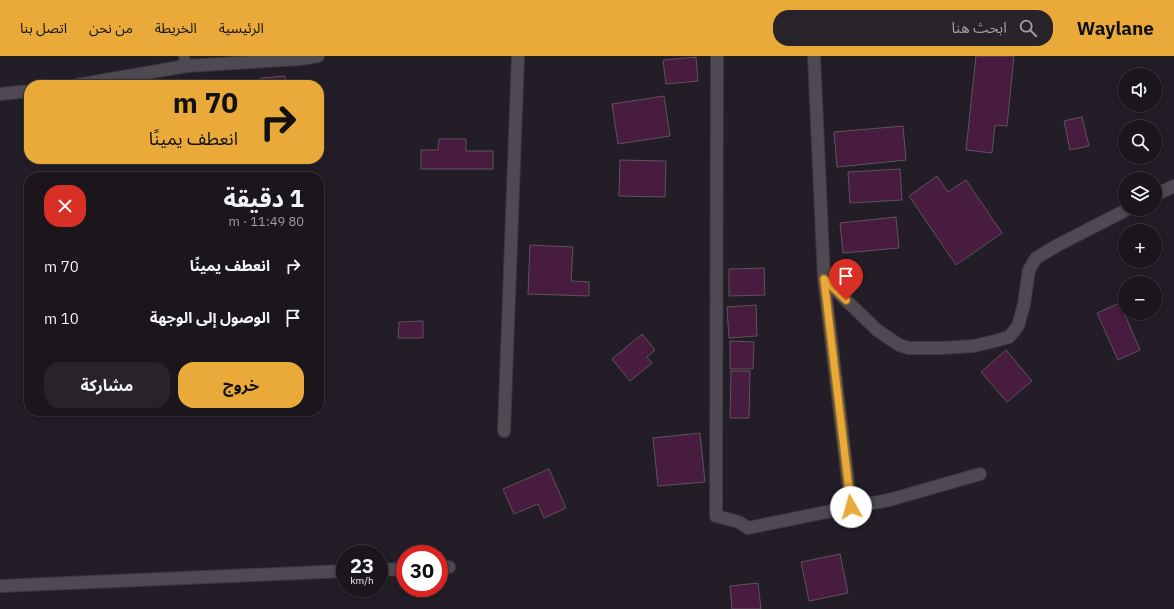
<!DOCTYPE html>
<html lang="ar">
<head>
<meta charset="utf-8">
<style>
  :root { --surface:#1a161c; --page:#272329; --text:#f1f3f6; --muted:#9f9fa3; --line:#38353b; --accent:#eaaa39 }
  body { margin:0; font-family:"IBM Plex Sans","Noto Sans Arabic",sans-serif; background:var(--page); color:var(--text); direction:rtl; height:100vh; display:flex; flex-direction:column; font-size:15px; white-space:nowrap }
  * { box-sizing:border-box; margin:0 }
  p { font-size:13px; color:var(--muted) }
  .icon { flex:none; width:22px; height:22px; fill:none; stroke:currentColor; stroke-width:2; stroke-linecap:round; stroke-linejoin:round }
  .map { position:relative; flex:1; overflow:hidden; direction:ltr }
  .side { position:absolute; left:24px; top:116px; width:300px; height:244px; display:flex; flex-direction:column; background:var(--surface); border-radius:16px; box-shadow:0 2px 6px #0003,0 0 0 1px var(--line); direction:rtl }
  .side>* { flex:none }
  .top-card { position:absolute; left:24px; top:24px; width:300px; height:84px; border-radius:16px; box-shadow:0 2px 6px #0003,0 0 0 1px var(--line); direction:rtl; background:#eaaa39; color:#111; overflow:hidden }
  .buttons { position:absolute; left:1118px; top:12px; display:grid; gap:8px }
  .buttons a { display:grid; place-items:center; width:44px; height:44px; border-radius:50%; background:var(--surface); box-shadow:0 2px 6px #0003,0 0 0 1px var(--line); font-size:20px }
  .speed { position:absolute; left:336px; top:489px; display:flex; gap:8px; font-size:20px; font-weight:700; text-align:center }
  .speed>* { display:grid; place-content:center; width:52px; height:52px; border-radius:50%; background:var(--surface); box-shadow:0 2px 6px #0003,0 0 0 1px var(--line); line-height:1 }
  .speed small { font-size:10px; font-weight:400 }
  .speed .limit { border:6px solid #d22; background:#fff; color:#111 }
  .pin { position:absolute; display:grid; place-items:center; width:34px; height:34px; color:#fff; margin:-41px -17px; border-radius:50% 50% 50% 0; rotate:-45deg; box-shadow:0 0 4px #0007 }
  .pin .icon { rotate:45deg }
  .me { position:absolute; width:44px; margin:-22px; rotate:353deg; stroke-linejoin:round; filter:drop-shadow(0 0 3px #0008) }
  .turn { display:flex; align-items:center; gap:14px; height:84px; padding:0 20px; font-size:18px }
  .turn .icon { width:52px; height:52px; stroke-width:2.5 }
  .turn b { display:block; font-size:28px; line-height:34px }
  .round { display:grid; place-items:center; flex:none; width:42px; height:42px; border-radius:16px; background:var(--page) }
  .summary { display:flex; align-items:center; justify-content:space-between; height:68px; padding:0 20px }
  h1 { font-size:24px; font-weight:700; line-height:30px }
  .cta { display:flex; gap:8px; margin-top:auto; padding:8px 20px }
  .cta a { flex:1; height:46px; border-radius:16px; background:var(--accent); color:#111; font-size:16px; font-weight:700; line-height:46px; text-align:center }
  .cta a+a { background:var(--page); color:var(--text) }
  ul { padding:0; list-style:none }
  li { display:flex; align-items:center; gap:12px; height:52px; padding:0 20px }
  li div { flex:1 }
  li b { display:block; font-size:15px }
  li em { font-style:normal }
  header { display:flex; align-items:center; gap:24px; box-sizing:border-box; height:56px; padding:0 20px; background:var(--accent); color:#111 }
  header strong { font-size:19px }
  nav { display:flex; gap:22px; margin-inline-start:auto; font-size:14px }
  .search { width:280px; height:36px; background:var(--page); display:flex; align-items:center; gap:10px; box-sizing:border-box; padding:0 14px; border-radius:16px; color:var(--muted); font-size:15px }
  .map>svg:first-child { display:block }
  .building { fill:#481c3e; stroke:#5e535a }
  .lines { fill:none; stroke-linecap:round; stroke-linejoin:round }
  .service-casing { stroke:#3d383f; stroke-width:12 }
  .minor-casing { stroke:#3d383f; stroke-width:14 }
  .service { stroke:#4f4952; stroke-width:10 }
  .minor { stroke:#4f4952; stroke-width:12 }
  .route-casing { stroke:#986e25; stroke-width:10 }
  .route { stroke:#eaaa39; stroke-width:7 }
</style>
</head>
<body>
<header>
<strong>Waylane</strong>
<div class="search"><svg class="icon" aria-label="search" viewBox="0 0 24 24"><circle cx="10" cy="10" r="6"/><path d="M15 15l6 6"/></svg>ابحث هنا</div>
<nav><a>الرئيسية</a><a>الخريطة</a><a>من نحن</a><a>اتصل بنا</a></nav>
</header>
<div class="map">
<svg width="1174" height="553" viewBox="0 0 1174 553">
  <rect width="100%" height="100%" fill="#221d26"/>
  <g class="building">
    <path d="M 976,0 L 1014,0 L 1007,70 L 995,69 L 992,97 L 966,94 Z"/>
    <path d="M 696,1 L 698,25 L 666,28 L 663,4 Z"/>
    <path d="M 285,20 L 286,29 L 261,29 L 261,22 Z"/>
    <path d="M 664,40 L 670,80 L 618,88 L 612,48 Z"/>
    <path d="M 1082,61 L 1089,90 L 1070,94 L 1064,65 Z"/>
    <path d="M 903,70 L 906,104 L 837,111 L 834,76 Z"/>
    <path d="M 439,83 L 466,83 L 466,95 L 493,95 L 493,113 L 421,113 L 421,94 L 438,94 Z"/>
    <path d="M 620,104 L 666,105 L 665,141 L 619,140 Z"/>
    <path d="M 900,113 L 902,144 L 850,147 L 848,116 Z"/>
    <path d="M 937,120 L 948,136 L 966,124 L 1002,177 L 956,209 L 909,140 Z"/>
    <path d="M 896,161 L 899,192 L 843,197 L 840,167 Z"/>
    <path d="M 530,189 L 573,191 L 571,225 L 589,226 L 589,240 L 528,238 Z"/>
    <path d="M 764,212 L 765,239 L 729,240 L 729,213 Z"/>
    <path d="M 1120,247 L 1140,294 L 1118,304 L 1097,257 Z"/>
    <path d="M 756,249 L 757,280 L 729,282 L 727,251 Z"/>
    <path d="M 423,265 L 423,282 L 398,282 L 399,266 Z"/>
    <path d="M 642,278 L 655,294 L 647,301 L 652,307 L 630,325 L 612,303 Z"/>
    <path d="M 730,285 L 754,286 L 753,313 L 730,313 Z"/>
    <path d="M 1006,294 L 1032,325 L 1007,346 L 981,316 Z"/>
    <path d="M 731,315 L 750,315 L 749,362 L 730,362 Z"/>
    <path d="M 700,377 L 705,426 L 658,430 L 653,382 Z"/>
    <path d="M 549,413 L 566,452 L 544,462 L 538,448 L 514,458 L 503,433 Z"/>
    <path d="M 840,498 L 848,537 L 809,545 L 801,506 Z"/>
    <path d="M 758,527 L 761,553 L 732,553 L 730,530 Z"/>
  </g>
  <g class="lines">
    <defs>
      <path id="service" d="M 184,0 L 186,10"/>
      <g id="minor">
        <path d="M 717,0 L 716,460 L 739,466 L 748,472 L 851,451"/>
        <path d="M 814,0 L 824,223 L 851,451 L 889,444 L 980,418"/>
        <path d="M 77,29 L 186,10 L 300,3 L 318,0"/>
        <path d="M 0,38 L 29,35"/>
        <path d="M 1155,139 L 1174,130"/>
        <path d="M 824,223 L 877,274 L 899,289 L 909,292 L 942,292 L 974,290 L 999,284 L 1009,281 L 1018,270 L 1024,248 L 1029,214 L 1036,202 L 1058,189 L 1128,153"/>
        <path d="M 504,375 L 518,0"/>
        <path d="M 439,511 L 449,511"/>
        <path d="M 379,514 L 405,513"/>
        <path d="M 0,530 L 345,515"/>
      </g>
    </defs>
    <use href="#service" class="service-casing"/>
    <use href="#minor" class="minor-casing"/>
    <use href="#service" class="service"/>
    <use href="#minor" class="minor"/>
  </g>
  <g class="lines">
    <defs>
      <path id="route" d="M 846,244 L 824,223 L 851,451"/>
    </defs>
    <use href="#route" class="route-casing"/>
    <use href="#route" class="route"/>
  </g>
</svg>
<div class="buttons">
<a><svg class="icon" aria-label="sound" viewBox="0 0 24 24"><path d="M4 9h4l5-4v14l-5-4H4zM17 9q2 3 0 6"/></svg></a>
<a><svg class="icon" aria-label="search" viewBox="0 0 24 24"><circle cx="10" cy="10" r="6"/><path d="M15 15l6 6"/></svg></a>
<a><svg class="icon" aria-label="layers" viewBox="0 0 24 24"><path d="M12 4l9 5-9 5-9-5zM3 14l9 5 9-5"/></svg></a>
<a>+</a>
<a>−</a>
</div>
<div class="speed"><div>23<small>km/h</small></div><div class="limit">30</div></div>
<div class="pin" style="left:846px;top:244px;background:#d93025"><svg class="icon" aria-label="arrive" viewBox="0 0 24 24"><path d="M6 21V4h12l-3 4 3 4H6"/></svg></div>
<svg class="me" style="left:851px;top:451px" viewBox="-20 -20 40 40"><circle r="19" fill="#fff"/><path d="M0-13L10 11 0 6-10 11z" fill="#eaaa39"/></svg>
<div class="top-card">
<div class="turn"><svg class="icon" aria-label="right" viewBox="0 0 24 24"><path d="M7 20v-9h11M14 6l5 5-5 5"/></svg><div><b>70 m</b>انعطف يمينًا</div></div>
</div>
<section class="side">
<div class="summary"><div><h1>1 دقيقة</h1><p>80 m · 11:49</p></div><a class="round" style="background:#d93025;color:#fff"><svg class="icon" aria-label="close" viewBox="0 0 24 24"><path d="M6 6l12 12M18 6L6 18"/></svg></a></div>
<ul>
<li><svg class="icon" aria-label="right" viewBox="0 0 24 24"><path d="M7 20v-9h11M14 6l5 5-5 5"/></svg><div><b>انعطف يمينًا</b></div><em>70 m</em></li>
<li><svg class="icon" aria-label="arrive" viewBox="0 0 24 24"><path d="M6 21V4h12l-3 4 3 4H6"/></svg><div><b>الوصول إلى الوجهة</b></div><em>10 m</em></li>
</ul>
<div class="cta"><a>خروج</a><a>مشاركة</a></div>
</section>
</div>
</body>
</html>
